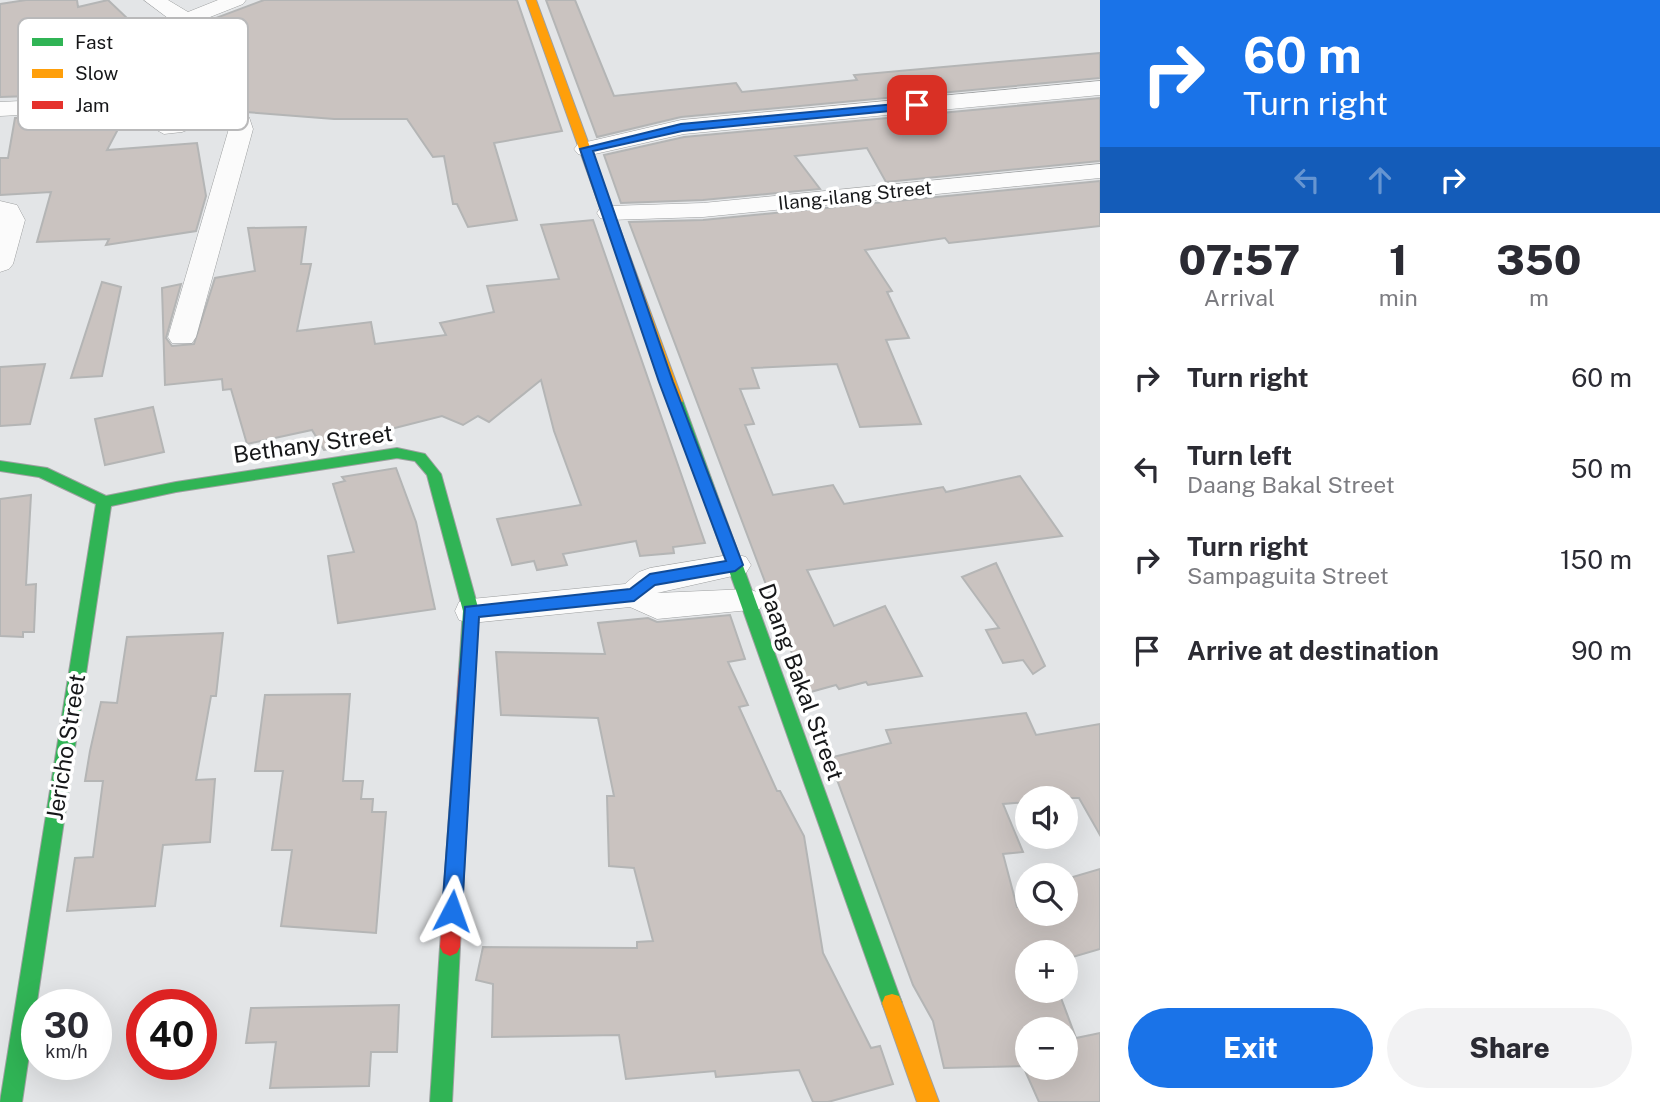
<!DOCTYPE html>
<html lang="en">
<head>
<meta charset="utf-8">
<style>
  :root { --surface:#fff; --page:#f2f2f3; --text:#2b2b33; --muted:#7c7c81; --accent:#1a73e8 }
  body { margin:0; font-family:"Public Sans",sans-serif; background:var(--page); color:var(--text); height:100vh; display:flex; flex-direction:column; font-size:26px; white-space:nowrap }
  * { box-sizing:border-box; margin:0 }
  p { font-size:23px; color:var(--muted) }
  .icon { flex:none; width:38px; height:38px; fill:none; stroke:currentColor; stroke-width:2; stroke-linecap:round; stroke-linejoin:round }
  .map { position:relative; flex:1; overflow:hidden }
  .side { display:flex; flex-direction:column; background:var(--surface); width:560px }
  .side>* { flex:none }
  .banner { background:#1a73e8; color:#fff; overflow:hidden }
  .controls { position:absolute; left:1015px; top:786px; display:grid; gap:14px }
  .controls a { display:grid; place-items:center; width:63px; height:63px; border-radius:50%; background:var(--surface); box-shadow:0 7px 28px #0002; font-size:35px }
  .speed { position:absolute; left:21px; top:989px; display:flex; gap:14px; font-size:35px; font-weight:700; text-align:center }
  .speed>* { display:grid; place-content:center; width:91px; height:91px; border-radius:50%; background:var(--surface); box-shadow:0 7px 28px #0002; line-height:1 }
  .speed small { font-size:18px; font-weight:400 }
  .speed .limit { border:10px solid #d22; background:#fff; color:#111 }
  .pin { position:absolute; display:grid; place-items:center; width:60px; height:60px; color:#fff; margin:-30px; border-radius:14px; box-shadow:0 4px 10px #0006 }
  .me { position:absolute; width:77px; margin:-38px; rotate:4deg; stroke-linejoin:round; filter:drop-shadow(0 0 5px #0008) }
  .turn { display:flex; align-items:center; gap:24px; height:147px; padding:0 28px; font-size:32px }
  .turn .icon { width:91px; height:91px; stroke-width:2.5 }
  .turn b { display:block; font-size:49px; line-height:60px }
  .lanes { display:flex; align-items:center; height:66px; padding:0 28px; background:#0003; justify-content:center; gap:35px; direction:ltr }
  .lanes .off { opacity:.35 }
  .eta { display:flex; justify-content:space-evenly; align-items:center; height:119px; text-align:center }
  .eta b { font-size:42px; font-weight:800; line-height:49px }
  .primary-button { display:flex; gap:14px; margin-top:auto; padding:14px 28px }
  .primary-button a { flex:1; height:80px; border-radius:42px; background:var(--accent); color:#fff; font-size:28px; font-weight:800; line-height:80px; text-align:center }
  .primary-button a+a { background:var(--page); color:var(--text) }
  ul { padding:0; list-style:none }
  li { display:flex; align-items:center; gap:21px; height:91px; padding:0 28px }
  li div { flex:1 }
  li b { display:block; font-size:26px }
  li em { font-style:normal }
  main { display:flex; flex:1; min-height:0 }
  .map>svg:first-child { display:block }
  .building { fill:#cac3c0; stroke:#b4b5b5; stroke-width:2; fill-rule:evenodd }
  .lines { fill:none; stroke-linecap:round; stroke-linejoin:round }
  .street-casing { stroke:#9ea0a1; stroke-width:1 }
  .fast-casing { stroke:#9ea0a1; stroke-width:2 }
  .slow-casing { stroke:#9ea0a1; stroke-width:2 }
  .jam-casing { stroke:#9ea0a1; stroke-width:2 }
  .street { fill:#fbfbfb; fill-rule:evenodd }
  .fast { fill:#30b455; fill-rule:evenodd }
  .slow { fill:#ff9f0a; fill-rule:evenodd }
  .jam { fill:#e5322d; fill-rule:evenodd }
  .route { fill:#1a73e8; stroke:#114b97; stroke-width:2 }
  .labels { text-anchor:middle; stroke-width:7; stroke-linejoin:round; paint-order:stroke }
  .far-street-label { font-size:19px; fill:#161719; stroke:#fff }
  .street-label { font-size:23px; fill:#161719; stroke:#fff }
  .key { fill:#fff; stroke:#b9b9ba; stroke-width:2 }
  .key-label { font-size:19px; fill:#161719 }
</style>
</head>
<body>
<main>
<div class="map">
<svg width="1100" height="1102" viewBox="0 0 1100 1102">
  <rect width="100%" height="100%" fill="#e3e5e7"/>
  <g class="building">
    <path d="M 26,0 L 77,0 L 78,7 L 108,0 L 129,20 L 137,18 L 156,32 L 178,29 L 203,47 L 206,88 L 137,94 L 135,99 L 124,93 L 0,97 L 0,4 Z"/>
    <path d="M 264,0 L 517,0 L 562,131 L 494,143 L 517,220 L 468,227 L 457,204 L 453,204 L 444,156 L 433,157 L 407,119 L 334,119 L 245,112 L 232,106 L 234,80 L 229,44 L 205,22 Z"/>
    <path d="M 546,0 L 575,0 L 614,96 L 736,83 L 742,92 L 857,80 L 854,75 L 1100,53 L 1100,78 L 681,117 L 597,137 Z"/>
    <path d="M 1100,98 L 1100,161 L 886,182 L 867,148 L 795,156 L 820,189 L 703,200 L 621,203 L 604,155 L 684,137 Z"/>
    <path d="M 119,113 L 125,116 L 107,150 L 197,143 L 206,196 L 196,231 L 106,245 L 109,239 L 37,242 L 51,192 L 0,195 L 0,158 L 8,158 L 15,118 Z"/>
    <path d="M 1100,181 L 1100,226 L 949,243 L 945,238 L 865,250 L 892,291 L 887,292 L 909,338 L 886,340 L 921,424 L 860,427 L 837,364 L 752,368 L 759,388 L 740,389 L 754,424 L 745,425 L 773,495 L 833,485 L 844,504 L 943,487 L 946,492 L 1020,476 L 1062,536 L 807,570 L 834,626 L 885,606 L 922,676 L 868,685 L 866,682 L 839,689 L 836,685 L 807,693 L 629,222 L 703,220 Z"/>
    <path d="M 593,220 L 705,543 L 673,547 L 674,553 L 640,556 L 636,541 L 563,554 L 567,565 L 537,570 L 534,561 L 512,565 L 497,519 L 581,505 L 554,431 L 541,380 L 489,422 L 478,416 L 463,425 L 442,416 L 383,431 L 386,440 L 324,450 L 312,430 L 247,444 L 231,389 L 223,390 L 222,379 L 165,385 L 162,288 L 181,284 L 166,338 L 172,346 L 194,344 L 215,278 L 255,271 L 248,228 L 306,227 L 301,264 L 311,264 L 297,331 L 371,322 L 375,344 L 446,335 L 440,323 L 494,312 L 487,286 L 559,279 L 541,225 Z"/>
    <path d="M 102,282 L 121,287 L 102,376 L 71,378 Z"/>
    <path d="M 45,364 L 30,424 L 0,426 L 0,367 Z"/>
    <path d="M 153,407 L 164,452 L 105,465 L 95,419 Z"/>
    <path d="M 396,468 L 416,522 L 435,609 L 338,623 L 328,556 L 354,552 L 333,484 L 345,481 L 342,477 Z"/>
    <path d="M 31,495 L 26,585 L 36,584 L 34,632 L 23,632 L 23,637 L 0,636 L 0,499 Z"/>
    <path d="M 996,563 L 1045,666 L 1033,674 L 1023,660 L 1003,663 L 986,630 L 999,628 L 962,577 Z"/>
    <path d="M 730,615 L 745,659 L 728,662 L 748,705 L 739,707 L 777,791 L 780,791 L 804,836 L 823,953 L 871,1048 L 880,1046 L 893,1084 L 828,1102 L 813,1102 L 799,1070 L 716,1077 L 715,1071 L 626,1079 L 619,1035 L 492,1037 L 493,984 L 476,980 L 483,947 L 637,948 L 637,942 L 653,941 L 634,868 L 609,866 L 607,796 L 614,796 L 598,718 L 501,715 L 496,652 L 605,654 L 598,623 L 648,618 L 657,622 Z"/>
    <path d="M 223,633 L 216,696 L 211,696 L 196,780 L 215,779 L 210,842 L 163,845 L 155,906 L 67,911 L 75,858 L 93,857 L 103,781 L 85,781 L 90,751 L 101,702 L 117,703 L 127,637 Z"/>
    <path d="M 350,694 L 343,781 L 363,781 L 361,799 L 373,799 L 372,812 L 386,812 L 376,933 L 281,926 L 292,850 L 272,850 L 283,771 L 255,771 L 265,695 Z"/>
    <path d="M 1026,713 L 1036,735 L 1100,724 L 1100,835 L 1079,798 L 1027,798 L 1027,802 L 1003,804 L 1023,852 L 1003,854 L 1017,907 L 1027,908 L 1027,914 L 1066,914 L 1066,879 L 1100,869 L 1100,949 L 1066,959 L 1066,952 L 1027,952 L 1027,990 L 1058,990 L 1076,1038 L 1100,1033 L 1100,1102 L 1039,1102 L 1023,1066 L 944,1068 L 933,1021 L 913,985 L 829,758 L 891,743 L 886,730 ZM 1027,1029 L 1066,1029 L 1066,1068 L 1027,1068 Z"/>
    <path d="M 399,1005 L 397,1052 L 371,1052 L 369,1086 L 270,1088 L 276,1042 L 246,1043 L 251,1008 Z"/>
  </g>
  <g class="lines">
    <defs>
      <g id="street">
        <path d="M 144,0 L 168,0 L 188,12 L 218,0 L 246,0 L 243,4 L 200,21 L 226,44 L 231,80 L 229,108 L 249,117 L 253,129 L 196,337 L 192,343 L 172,343 L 168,337 L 230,125 L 216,119 L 182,132 L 164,134 L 120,110 L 0,116 L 0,102 L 124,96 L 169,120 L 206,107 L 209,80 L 205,46 Z"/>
        <path d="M 1100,81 L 1100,95 L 684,134 L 586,156 L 578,154 L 574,149 L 578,144 L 681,120 Z"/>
        <path d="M 1100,164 L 1100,178 L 703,217 L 609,220 L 600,218 L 597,213 L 600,208 L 609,206 L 703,203 Z"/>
        <path d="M 0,201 L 17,205 L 25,220 L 13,264 L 9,269 L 0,272 Z"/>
        <path d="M 735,554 L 746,557 L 751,565 L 746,573 L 657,593 L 748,589 L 760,593 L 764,601 L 760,609 L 657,619 L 630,607 L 471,623 L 459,620 L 455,611 L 459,602 L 471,599 L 625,584 L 639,572 L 650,568 Z"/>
      </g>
      <g id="fast">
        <path d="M 676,396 L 683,401 L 902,1003 L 899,1010 L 892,1012 L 885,1010 L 882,1003 L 669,401 Z"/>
        <path d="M 397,448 L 425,454 L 441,474 L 479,611 L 475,670 L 473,675 L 461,675 L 459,670 L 463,611 L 427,475 L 415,461 L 397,458 L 176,492 L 111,506 L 22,1102 L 0,1102 L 96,504 L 39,477 L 0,471 L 0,461 L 47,468 L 106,496 L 176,482 Z"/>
        <path d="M 450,938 L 457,941 L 460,947 L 452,1102 L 430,1102 L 440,947 L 443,941 Z"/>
      </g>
      <g id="slow">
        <path d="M 526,0 L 536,0 L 683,401 L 681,404 L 671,404 L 669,401 Z"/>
        <path d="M 892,994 L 899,996 L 902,1003 L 939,1102 L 917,1102 L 882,1003 L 885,996 Z"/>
      </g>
      <path id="jam" d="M 467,664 L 473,665 L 475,670 L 460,947 L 457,953 L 450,956 L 443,953 L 440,947 L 459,670 L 461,665 Z"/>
    </defs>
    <use href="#street" class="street-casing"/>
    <use href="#fast" class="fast-casing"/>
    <use href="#slow" class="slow-casing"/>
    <use href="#jam" class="jam-casing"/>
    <use href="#street" class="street"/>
    <use href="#fast" class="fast"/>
    <use href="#slow" class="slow"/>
    <use href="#jam" class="jam"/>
  </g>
  <path class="route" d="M 917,102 L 922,105 L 921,108 L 682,131 L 593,151 L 673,382 L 743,565 L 735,571 L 655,585 L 634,601 L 479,617 L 462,911 L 459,917 L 452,920 L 445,917 L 442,911 L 465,607 L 630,589 L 650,574 L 726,561 L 659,382 L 580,149 L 681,124 Z"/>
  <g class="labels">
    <g class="far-street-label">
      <text transform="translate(855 195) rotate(-6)" y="7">Ilang-ilang Street</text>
    </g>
    <g class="street-label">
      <text transform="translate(313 444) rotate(-8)" y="8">Bethany Street</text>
      <text transform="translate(801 682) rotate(70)" y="8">Daang Bakal Street</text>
      <text transform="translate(66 747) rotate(-81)" y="8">Jericho Street</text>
    </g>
  </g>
  <rect x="18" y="18" width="230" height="112" rx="10" class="key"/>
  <rect x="32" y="38" width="31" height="8" fill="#30b455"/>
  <rect x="32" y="69" width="31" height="9" fill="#ff9f0a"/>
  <rect x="32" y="101" width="31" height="8" fill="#e5322d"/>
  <g class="key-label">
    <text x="75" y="49">Fast</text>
    <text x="75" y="80">Slow</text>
    <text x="75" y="112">Jam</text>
  </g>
</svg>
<div class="controls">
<a><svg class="icon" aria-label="sound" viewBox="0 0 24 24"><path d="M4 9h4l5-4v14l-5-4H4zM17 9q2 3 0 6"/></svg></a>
<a><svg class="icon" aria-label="search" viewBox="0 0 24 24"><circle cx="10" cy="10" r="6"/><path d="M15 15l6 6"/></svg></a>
<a>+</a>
<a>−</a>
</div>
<div class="speed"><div>30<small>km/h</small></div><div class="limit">40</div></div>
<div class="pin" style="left:917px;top:105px;background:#d93025"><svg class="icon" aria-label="arrive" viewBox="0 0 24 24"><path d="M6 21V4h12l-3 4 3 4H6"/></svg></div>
<svg class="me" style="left:452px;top:911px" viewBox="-20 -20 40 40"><path d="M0-17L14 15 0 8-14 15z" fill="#1a73e8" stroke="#fff" stroke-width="4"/></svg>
</div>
<section class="side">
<div class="banner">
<div class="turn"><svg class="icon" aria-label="right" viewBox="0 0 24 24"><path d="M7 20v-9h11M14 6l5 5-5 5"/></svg><div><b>60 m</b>Turn right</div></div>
<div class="lanes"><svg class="icon off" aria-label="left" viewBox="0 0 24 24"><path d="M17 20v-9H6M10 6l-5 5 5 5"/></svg><svg class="icon off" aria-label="ahead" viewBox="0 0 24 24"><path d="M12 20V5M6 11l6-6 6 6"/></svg><svg class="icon" aria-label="right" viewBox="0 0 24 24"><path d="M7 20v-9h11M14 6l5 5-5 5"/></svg></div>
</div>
<div class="eta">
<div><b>07:57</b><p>Arrival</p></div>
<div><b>1</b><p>min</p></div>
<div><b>350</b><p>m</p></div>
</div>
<ul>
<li><svg class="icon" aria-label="right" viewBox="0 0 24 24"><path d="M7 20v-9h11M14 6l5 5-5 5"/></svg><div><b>Turn right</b></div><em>60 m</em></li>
<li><svg class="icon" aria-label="left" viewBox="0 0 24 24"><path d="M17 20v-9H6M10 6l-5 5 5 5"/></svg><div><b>Turn left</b><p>Daang Bakal Street</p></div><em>50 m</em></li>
<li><svg class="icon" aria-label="right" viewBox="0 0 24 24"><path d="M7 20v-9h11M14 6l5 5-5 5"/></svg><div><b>Turn right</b><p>Sampaguita Street</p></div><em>150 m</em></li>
<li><svg class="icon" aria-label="arrive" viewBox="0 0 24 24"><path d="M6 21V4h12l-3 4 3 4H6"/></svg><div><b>Arrive at destination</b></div><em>90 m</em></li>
</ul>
<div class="primary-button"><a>Exit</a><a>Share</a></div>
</section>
</main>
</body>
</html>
